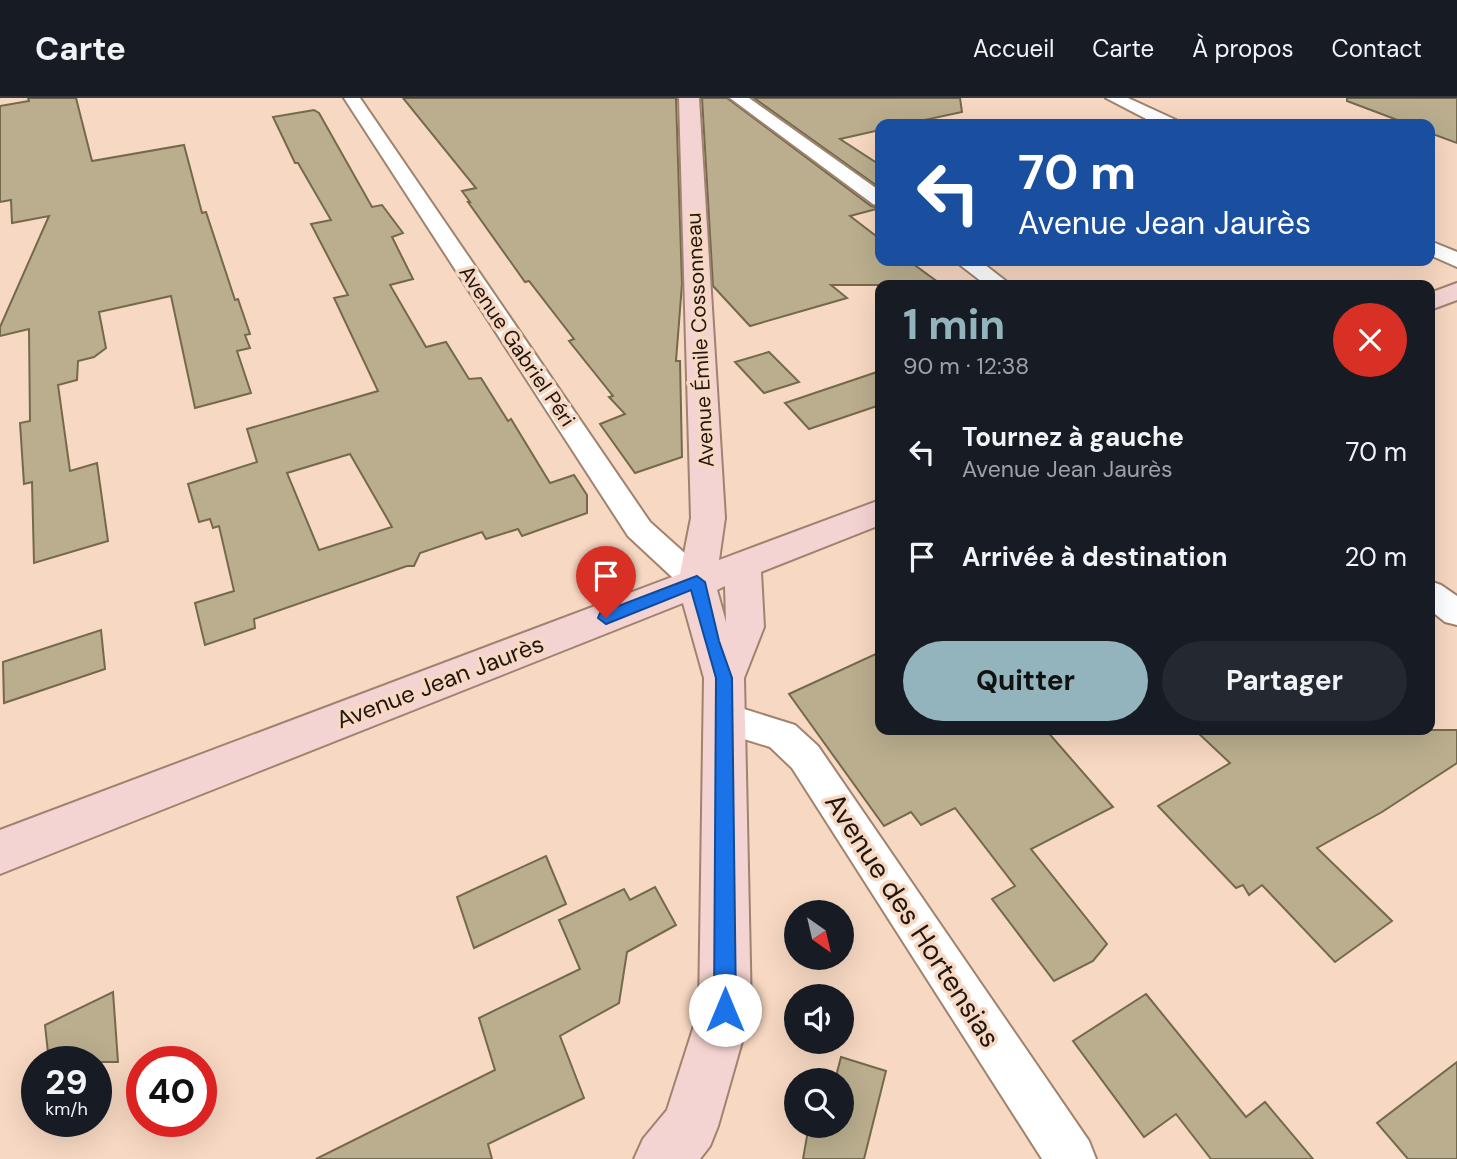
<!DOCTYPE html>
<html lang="fr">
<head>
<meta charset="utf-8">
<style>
  :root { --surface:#171b24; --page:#242831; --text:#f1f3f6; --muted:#9ea1a6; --line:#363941; --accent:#93b4bc }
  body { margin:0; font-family:"DM Sans",sans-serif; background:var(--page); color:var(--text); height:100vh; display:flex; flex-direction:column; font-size:26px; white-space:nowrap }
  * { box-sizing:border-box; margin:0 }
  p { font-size:23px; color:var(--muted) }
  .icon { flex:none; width:38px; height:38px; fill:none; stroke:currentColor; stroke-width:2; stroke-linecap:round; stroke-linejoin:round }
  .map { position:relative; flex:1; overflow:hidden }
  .panel { position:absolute; left:875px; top:182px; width:560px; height:455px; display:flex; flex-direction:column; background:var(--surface); border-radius:14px; box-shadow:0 7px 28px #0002 }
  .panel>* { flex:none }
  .banner { position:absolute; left:875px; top:21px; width:560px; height:147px; border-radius:14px; box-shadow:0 7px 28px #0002; background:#1a4fa0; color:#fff; overflow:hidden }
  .needle { width:46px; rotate:146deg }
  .tools { position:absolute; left:784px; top:802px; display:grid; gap:14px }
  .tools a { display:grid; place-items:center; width:70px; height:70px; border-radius:50%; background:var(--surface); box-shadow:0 7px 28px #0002; font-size:35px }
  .speed { position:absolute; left:21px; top:948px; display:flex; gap:14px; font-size:35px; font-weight:700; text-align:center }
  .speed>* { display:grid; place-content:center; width:91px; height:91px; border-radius:50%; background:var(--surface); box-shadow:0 7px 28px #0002; line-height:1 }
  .speed small { font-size:18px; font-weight:400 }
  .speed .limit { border:10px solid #d22; background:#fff; color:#111 }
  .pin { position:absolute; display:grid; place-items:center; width:60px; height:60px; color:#fff; margin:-72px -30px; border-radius:50% 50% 50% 0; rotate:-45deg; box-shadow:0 0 7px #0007 }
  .pin .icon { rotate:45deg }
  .me { position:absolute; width:77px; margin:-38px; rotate:0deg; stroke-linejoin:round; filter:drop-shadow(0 0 5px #0008) }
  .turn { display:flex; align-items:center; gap:24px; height:147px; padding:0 28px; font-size:32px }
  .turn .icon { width:91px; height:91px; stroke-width:2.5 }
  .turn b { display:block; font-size:49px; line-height:60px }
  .round { display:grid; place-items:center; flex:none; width:74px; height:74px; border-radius:37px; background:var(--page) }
  .head { display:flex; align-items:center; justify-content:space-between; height:119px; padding:0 28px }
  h1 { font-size:42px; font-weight:700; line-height:52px; color:var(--accent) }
  .action { display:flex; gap:14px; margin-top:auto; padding:14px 28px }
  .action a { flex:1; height:80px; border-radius:42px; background:var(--accent); color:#111; font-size:28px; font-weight:700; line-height:80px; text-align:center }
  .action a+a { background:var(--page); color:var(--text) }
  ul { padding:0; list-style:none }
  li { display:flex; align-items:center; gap:21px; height:105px; padding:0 28px }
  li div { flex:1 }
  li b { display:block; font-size:26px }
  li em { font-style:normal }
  header { display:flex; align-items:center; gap:42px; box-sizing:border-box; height:98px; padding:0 35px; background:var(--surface); border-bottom:2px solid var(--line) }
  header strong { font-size:33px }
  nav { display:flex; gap:38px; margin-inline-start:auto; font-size:24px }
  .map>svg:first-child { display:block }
  .building { fill:#baae8e; stroke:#75694c; stroke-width:2; fill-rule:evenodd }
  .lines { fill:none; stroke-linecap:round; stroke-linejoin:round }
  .street-casing { stroke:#9f836e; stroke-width:4 }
  .secondary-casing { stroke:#9f836e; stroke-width:4 }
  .street { fill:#fff; fill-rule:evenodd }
  .secondary { fill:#f4d4d2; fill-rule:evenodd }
  .route { fill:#1a73e8; stroke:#114b97; stroke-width:2 }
  .labels { text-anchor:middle; stroke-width:7; stroke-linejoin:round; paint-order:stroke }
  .far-street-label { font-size:21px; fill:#21160e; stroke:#f7d8c2 }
  .street-label { font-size:24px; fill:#21160e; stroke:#f7d8c2 }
  .near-street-label { font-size:28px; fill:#21160e; stroke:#f7d8c2 }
</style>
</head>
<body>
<header>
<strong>Carte</strong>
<nav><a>Accueil</a><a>Carte</a><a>À propos</a><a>Contact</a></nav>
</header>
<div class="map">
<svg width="1457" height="1061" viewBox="0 0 1457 1061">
  <rect width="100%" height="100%" fill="#f7d8c2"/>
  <g class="building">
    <path d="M 28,0 L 76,0 L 92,63 L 184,47 L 202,115 L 206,114 L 235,202 L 238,201 L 250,236 L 245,237 L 250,250 L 237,253 L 251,295 L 195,310 L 171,198 L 99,214 L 106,250 L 94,259 L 78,263 L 77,282 L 58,287 L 70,373 L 97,365 L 108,443 L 34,465 L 32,384 L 24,386 L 20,325 L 30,323 L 29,231 L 0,238 L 0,229 L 49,118 L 12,125 L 11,102 L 0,104 L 0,8 L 29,3 Z"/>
    <path d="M 403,0 L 676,0 L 682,186 L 676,263 L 680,263 L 682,359 L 635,375 L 600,326 L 625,316 L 609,299 L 613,298 L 569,243 L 574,241 L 529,183 L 525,184 L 468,104 L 470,104 L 462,93 L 476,90 Z"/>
    <path d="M 702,0 L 727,0 L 871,108 L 880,110 L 850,118 L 880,141 L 880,163 L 909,163 L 942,187 L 831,187 L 847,200 L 750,228 L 713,188 Z"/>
    <path d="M 754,0 L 960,0 L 962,14 L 906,26 L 880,26 L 880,32 L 840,41 L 880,67 L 880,90 Z"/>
    <path d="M 1347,0 L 1457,0 L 1457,45 L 1430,35 L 1430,26 L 1408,26 L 1347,3 Z"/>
    <path d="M 314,12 L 319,15 L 372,109 L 382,107 L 403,135 L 392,139 L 413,181 L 390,187 L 426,249 L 446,244 L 469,281 L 481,280 L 508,323 L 511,321 L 550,385 L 574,377 L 587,397 L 587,415 L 522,438 L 518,431 L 486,441 L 482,434 L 420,455 L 414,468 L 407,468 L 254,521 L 255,530 L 205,547 L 195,505 L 234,493 L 219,428 L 213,430 L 210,421 L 199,424 L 188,386 L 257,364 L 247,331 L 378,293 L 334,200 L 348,197 L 311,126 L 331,122 L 298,65 L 295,65 L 273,19 ZM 350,356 L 392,429 L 319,452 L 287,375 Z"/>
    <path d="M 769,254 L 799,284 L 764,295 L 735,264 Z"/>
    <path d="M 880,273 L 880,307 L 809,331 L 785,305 Z"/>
    <path d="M 101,532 L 105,571 L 4,605 L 3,564 Z"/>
    <path d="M 880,554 L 880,632 L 1046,632 L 1113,709 L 1031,751 L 1107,846 L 1093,863 L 1054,883 L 992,801 L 1015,788 L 955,710 L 921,727 L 911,714 L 884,728 L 789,596 Z"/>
    <path d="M 1195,632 L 1457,632 L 1457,665 L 1382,714 L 1317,750 L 1392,823 L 1335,864 L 1262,787 L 1249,797 L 1243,787 L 1236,790 L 1158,708 L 1230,665 Z"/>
    <path d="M 546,758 L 566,806 L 474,850 L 457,799 Z"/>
    <path d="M 655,789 L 676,827 L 627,854 L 619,905 L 560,938 L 584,1000 L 488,1046 L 492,1061 L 316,1061 L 495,972 L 479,920 L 580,871 L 559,822 L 624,791 L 630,802 Z"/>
    <path d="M 113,894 L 118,964 L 49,964 L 45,927 Z"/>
    <path d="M 1146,896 L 1246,1019 L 1265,1004 L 1313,1061 L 1211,1061 L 1176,1016 L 1144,1039 L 1073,943 Z"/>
    <path d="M 841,959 L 886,973 L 864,1061 L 803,1061 L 809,1027 L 842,1027 L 842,982 L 835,982 Z"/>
    <path d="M 1457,964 L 1457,1061 L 1408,1061 L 1377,1025 Z"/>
  </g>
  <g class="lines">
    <defs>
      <g id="street">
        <path d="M 344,0 L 360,0 L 650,424 L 708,476 L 713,484 L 708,492 L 697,496 L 686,492 L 628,438 Z"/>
        <path d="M 730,0 L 749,0 L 880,93 L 880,108 L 873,106 Z"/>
        <path d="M 1106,0 L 1128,0 L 1176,22 L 1179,26 L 1156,26 Z"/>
        <path d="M 1430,143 L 1457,154 L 1457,169 L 1430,157 Z"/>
        <path d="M 955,163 L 980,163 L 1011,187 L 986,187 Z"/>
        <path d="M 1430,483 L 1441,487 L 1457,498 L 1457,527 L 1445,524 L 1430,512 Z"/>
        <path d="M 725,605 L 795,627 L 818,648 L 1089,1043 L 1096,1061 L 1042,1061 L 792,670 L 770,649 L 712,631 L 707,620 L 712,609 Z"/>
      </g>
      <g id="secondary">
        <path d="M 679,0 L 699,0 L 725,420 L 719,462 L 880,402 L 880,427 L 761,474 L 764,529 L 744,580 L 751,912 L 718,1028 L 710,1048 L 700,1061 L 634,1061 L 643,1041 L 667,1012 L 699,912 L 704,580 L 683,505 L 0,776 L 0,732 L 680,476 L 691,420 ZM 725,488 L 726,524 L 717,492 Z"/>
        <path d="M 1457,185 L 1457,202 L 1430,212 L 1430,195 Z"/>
      </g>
    </defs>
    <use href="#street" class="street-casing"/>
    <use href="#secondary" class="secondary-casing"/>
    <use href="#street" class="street"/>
    <use href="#secondary" class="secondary"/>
  </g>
  <path class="route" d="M 697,478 L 705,484 L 719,543 L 732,580 L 736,912 L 733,920 L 725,923 L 718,920 L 714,912 L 716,580 L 691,492 L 606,526 L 598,520 L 600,515 Z"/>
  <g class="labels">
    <g class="far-street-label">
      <text transform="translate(700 242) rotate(-93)" y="7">Avenue Émile Cossonneau</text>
      <text transform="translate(517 248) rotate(56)" y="7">Avenue Gabriel Péri</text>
    </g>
    <g class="street-label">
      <text transform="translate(440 584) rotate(-21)" y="8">Avenue Jean Jaurès</text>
    </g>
    <g class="near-street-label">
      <text transform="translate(913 822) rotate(57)" y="10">Avenue des Hortensias</text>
    </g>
  </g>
</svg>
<div class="tools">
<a><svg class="needle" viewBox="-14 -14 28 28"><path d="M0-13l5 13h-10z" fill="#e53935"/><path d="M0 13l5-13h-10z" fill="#9ea1a6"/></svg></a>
<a><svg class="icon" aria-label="sound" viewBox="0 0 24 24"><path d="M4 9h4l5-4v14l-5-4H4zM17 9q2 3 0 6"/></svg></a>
<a><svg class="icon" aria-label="search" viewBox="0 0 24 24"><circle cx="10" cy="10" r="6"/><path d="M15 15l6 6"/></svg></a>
</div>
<div class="speed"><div>29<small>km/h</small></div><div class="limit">40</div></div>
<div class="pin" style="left:606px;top:520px;background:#d93025"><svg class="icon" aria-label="arrive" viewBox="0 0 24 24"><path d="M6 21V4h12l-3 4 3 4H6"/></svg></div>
<svg class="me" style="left:725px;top:912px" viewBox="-20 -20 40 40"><circle r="19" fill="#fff"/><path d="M0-13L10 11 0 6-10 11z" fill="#1a73e8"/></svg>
<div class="banner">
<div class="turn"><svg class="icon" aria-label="left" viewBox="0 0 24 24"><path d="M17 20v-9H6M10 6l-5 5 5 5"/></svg><div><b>70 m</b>Avenue Jean Jaurès</div></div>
</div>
<section class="panel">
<div class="head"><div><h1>1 min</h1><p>90 m · 12:38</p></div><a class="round" style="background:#d93025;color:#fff"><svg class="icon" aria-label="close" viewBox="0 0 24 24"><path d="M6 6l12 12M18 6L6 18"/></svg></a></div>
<ul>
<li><svg class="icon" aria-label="left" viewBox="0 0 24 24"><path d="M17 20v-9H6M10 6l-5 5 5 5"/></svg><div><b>Tournez à gauche</b><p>Avenue Jean Jaurès</p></div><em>70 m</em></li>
<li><svg class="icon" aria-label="arrive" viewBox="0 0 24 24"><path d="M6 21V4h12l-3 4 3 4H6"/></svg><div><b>Arrivée à destination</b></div><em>20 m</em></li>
</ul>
<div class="action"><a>Quitter</a><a>Partager</a></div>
</section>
</div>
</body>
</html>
